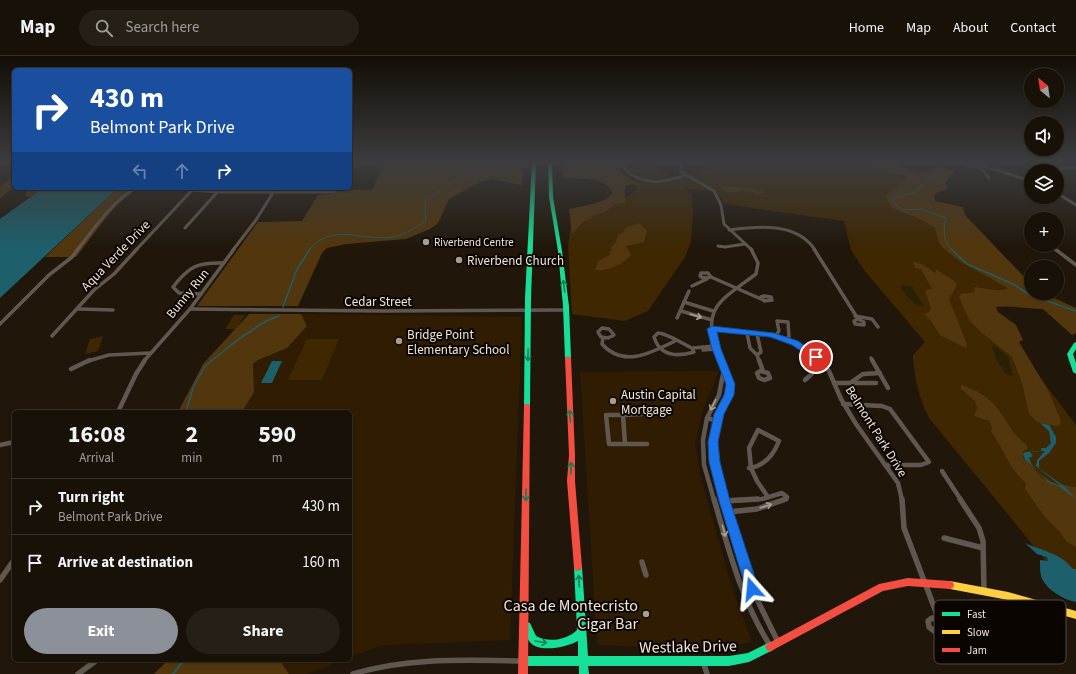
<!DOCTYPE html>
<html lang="en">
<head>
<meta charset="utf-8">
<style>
  :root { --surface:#181108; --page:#251f16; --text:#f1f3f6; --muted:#9f9d9c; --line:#363129; --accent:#8c9099 }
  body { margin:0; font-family:"Source Sans 3",sans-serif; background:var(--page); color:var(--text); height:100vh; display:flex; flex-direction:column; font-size:15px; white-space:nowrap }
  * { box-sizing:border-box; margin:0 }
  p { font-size:13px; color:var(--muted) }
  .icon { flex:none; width:22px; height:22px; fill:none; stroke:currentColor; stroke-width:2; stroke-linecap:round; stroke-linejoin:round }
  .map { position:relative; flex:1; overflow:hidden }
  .panel { position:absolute; left:12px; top:354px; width:340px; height:252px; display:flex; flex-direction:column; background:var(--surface); border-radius:6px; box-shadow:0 1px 3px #0004,0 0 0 1px var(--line) }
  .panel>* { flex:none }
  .top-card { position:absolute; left:12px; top:12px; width:340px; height:122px; border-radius:6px; box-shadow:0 1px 3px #0004,0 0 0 1px var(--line); background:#1a4fa0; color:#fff; overflow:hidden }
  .needle { width:26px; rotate:331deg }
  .tools { position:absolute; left:1024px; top:12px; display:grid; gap:8px }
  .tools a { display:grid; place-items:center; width:40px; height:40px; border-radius:50%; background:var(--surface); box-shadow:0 1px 3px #0004,0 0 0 1px var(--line); font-size:20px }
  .pin { position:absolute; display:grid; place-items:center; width:34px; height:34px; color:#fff; margin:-17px; border:2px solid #fff; border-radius:50%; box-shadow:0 1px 4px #0007 }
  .me { position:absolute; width:44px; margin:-22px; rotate:342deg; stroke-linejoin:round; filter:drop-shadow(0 0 3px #0008) }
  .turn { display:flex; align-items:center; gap:14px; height:84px; padding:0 12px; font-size:18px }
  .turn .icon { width:52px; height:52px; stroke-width:2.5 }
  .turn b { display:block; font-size:28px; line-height:34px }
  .lanes { display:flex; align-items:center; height:38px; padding:0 12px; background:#0003; justify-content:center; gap:20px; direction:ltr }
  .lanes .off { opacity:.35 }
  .eta { display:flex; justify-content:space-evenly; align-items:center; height:68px; text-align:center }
  .eta b { font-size:24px; font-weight:700; line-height:28px }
  .primary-button { display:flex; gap:8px; margin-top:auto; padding:8px 12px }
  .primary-button a { flex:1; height:46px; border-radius:24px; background:var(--accent); color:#fff; font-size:16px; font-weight:700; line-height:46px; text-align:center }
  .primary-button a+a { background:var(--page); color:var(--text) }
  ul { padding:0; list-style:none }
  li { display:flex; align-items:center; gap:12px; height:56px; padding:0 12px; border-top:1px solid var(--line) }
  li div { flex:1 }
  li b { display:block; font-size:15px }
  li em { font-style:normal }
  header { display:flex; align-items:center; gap:24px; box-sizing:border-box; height:56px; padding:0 20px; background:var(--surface); border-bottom:1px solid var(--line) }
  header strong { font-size:19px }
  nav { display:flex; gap:22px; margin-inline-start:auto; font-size:14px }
  .search { width:280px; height:36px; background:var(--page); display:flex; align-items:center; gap:10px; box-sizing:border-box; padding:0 14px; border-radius:22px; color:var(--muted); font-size:15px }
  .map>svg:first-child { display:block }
  .built { fill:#301c01 }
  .green { fill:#3e2701 }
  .forest { fill:#52360d }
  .sand { fill:#292103 }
  .water { fill:#1d5f6a; fill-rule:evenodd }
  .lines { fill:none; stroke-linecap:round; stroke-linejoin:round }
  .stream-far2 { stroke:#1d5f6a; stroke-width:1 }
  .stream-far1 { stroke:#1d5f6a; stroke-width:1.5 }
  .stream { stroke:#1d5f6a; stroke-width:2 }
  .street-far3 { stroke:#605850; stroke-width:3 }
  .street-far2 { stroke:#605850; stroke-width:3.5 }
  .street-far1 { stroke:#605850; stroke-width:4.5 }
  .street { stroke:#605850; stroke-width:5.5 }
  .fast { fill:#16e098; fill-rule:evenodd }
  .slow { fill:#ffcf43; fill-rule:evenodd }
  .jam { fill:#f24e42; fill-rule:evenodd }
  .oneway { stroke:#117d54 }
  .oneway2 { stroke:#a89f94 }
  .route { fill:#1a73e8; stroke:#114b97 }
  .poi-dot { fill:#a89e90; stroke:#0b0501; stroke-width:1.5 }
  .labels { text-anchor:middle; stroke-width:4; stroke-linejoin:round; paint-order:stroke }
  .far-poi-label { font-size:11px; fill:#f1e6d8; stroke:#0b0501; text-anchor:start }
  .street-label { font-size:13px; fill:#f1e6d8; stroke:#0b0501 }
  .poi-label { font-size:13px; fill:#f1e6d8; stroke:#0b0501; text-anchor:start }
  .near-poi-label { font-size:16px; fill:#f1e6d8; stroke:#0b0501; text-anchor:end }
  .near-street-label { font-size:16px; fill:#f1e6d8; stroke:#0b0501 }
  .key { fill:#0b0501; stroke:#504842; stroke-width:1 }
  .key-label { font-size:11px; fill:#f1e6d8 }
</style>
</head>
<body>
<header>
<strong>Map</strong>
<div class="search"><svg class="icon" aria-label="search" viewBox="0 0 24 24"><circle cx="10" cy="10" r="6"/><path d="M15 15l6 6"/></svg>Search here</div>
<nav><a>Home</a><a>Map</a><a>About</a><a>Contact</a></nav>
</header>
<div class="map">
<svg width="1076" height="618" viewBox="0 0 1076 618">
  <rect width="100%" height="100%" fill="#20170a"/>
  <g class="built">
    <path d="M 301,258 L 522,261 L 510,584 L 383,589 L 350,601 L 350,356 L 242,356 L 248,346 L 253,308 Z"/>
    <path d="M 719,315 L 703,354 L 695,387 L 700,418 L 733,534 L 752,586 L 721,591 L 646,591 L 597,589 L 580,316 Z"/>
    <path d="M 280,604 L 343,604 L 307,618 L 289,618 Z"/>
  </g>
  <g class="green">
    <path d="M 630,106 L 649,106 L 646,107 L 670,120 L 650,127 L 629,114 L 634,112 L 632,111 L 636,109 Z"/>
    <path d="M 709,106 L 888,106 L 1014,235 L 983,246 L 1076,369 L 1076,543 C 1028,482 978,422 929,362 C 919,342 915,324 913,302 L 913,299 L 925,286 L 864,214 L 851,194 L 844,165 L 724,148 L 716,135 L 685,132 L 692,140 L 693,157 L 691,186 L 685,201 L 648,255 L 625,265 L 572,258 L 568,190 L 571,168 L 635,136 L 637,125 C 661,133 684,122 706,113 Z"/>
    <path d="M 234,259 L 245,259 L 236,273 L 225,273 Z"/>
    <path d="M 103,280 L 98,295 L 85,298 L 90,283 Z"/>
    <path d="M 307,283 L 339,283 L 322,324 L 288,324 Z"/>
  </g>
  <g class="forest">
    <path d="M 385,106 L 531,106 L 531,111 L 523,112 L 522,129 L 492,123 L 478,127 L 449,143 L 438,167 L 430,173 L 406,183 L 346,188 L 327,192 L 322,197 L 298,250 L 197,250 L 258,166 L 302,165 L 318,139 L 333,138 L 335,134 L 372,134 Z"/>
    <path d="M 562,106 L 621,106 L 622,111 L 618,112 L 621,117 L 638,127 L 640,130 L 631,128 L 625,130 L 625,147 L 615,148 L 605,156 L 592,160 L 592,162 L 584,165 L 572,178 L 569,153 C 582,150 604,148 613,137 C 607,120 579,123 564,122 Z"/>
    <path d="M 867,106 L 899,106 L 902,111 C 915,116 928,120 939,111 L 955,115 L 954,118 L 950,119 L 946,127 L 947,134 L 938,136 L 934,139 L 935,145 L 963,151 L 965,159 L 1031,228 L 1031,237 L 1043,237 L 1076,252 L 1076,277 L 1072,279 L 1043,253 C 1027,253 1012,249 996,251 L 998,256 L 1016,269 L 1023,284 L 1019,286 L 1049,336 L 1061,365 L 1060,369 L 1056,370 L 1037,366 L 1029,358 L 1022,327 L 1012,301 L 982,277 L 969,264 L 959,241 L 961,238 L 975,236 L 974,231 C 983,232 1001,237 1008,232 L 961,206 L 944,193 L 939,187 L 935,172 L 922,164 L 892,152 L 886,141 L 893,132 L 899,132 L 898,127 L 902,126 L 906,122 L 902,118 C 893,118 885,117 877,113 L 878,110 Z"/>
    <path d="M 14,121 L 14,132 L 43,132 L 32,140 L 26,141 L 26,135 L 10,134 L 0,142 L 0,130 Z"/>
    <path d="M 716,130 L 740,131 L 768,136 L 757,138 L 743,134 L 729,137 Z"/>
    <path d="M 118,132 L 139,132 C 115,145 94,179 76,201 L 45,201 Z"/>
    <path d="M 639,167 L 647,174 L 644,186 L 626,190 L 631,199 C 624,208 607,216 595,214 L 598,205 L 610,199 L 609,196 L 612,194 L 610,192 L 616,186 L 618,179 L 624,176 L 625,172 Z"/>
    <path d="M 913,205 L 924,209 L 935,217 L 936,215 L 934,214 L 937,214 L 956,226 L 957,229 L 949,243 L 967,288 L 966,292 L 940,279 L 931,265 L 924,258 L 929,256 L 931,253 L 925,234 L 932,233 L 921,213 L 915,212 Z"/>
    <path d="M 249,258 L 301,258 L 307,270 L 287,292 L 258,304 L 253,308 L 254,336 L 242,356 L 178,356 L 203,308 Z"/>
    <path d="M 961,329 C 966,330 971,333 976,335 C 1006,350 1004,373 1027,389 L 1027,393 L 1023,396 L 1023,401 L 1043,423 C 1046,425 1071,431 1076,431 L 1076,491 L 1066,485 L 1060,476 L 1044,460 L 1025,433 L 1026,427 C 1008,412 1004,393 991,375 L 992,372 L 989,365 L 974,360 L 977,352 L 975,345 L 961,333 Z"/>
    <path d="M 168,604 L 280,604 L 289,618 L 154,618 Z"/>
  </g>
  <g class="sand">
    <path d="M 902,229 L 913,231 L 913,234 L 924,250 C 914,251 906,239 901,232 Z"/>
    <path d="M 994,289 L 1008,301 L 1013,320 L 1006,318 L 998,307 L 992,291 Z"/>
  </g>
  <g class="water">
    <path d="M 43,132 L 118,132 L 0,242 L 0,163 Z"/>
    <path d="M 272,305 L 282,305 L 272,327 L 261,327 Z"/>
    <path d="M 1040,367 L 1049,369 L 1056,381 L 1056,387 L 1049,397 L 1039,405 L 1039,412 L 1065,431 L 1076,443 L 1060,431 L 1048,426 L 1025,403 L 1023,398 L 1025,396 L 1041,395 L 1041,392 L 1046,392 L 1051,387 L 1049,375 ZM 1045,395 L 1037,404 L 1036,410 L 1061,430 C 1050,428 1031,412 1029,402 L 1033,400 L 1030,396 Z"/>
    <path d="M 1025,487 C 1043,495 1060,497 1073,513 L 1076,513 L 1076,546 C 1064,544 1045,533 1041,520 C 1040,516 1040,509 1040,504 L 1048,505 L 1047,501 L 1037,498 Z"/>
  </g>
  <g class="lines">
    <g class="stream-far2">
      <path d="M 936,106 L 944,111 L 941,118 L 926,126 L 913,137 L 897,141 L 892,146 L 903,154 L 921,153 L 946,162 C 943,172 943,187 952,194"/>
      <path d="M 309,194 C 333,165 362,186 393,181 C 405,179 416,171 426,165 L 425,144 L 453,126 L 487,111 L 522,106"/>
    </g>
    <g class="stream-far1">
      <path d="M 951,193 L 967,208 L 1013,228 L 1030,239 L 1076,255"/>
      <path d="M 283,251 L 297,213 L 310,193"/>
      <path d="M 186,356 L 193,332 L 205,310 L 240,282 L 266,265 L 279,260"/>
    </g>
    <path class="stream" d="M 173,618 L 184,604"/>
    <g class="street-far3">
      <path d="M 624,106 L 624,112 C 642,131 663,127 686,119"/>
      <path d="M 681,106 L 681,115 L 683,117 L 714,135 L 721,149 L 724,168 L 752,194"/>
      <path d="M 955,106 L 982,113 L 989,122"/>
      <path d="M 971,106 L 1031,125"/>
      <path d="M 1057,118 L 1062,112 L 1076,112"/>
      <path d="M 164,132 L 218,136 L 334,136"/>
      <path d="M 1057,137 L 1076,149"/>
      <path d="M 185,172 L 221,132"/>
      <path d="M 729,174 C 758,170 797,166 815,194"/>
      <path d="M 1050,189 L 1056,194"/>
      <path d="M 718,190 L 725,191 L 745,188"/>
      <path d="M 77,194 C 94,173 112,145 136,132"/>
      <path d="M 136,194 L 194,132"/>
      <path d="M 233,194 L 256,164 L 276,132"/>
    </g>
    <g class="street-far2">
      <path d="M 814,193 L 858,263"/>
      <path d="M 1055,193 L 1076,209"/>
      <path d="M 701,217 L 708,217 L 711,221 L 703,222 L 700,220 Z"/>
      <path d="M 711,221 L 761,243"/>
      <path d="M 692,230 L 707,223"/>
      <path d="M 201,238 L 179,237 L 173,231 C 189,210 198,206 224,207"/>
      <path d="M 764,240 L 771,241 L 772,244 L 764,245 L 761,241 Z"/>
      <path d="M 684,246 L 713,255"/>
      <path d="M 79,253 L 113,254"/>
      <path d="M 190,253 L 384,255 L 566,254"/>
      <path d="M 681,255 L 712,264"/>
      <path d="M 855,260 L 872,263 L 878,271"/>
      <path d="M 677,262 L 689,235"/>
      <path d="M 858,263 L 864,266 L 864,269 L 855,268 L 854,265 Z"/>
      <path d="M 0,268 L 49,219 L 72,201 L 78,193"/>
      <path d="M 602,272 L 609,273 L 614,279 L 608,282 L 601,281 L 598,276 Z"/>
      <path d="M 712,273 C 749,276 794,275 821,305"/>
      <path d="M 658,277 C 669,278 681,287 692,292 L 694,296 C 677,301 660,300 654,281 Z"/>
      <path d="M 747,277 L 750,292 L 757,299 L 759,305"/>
      <path d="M 757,278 L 761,296 L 757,299"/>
      <path d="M 52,280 L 94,234 L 114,218 L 137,193"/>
      <path d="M 775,280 L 779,275 L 777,265 L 788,266 L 789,281 L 785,283"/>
      <path d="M 603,282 L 602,288 C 623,312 651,297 675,285"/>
      <path d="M 693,292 L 715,290"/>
      <path d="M 703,294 L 716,293"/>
      <path d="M 871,302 L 873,305"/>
      <path d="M 88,305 L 109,299 L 150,297"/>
      <path d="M 144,305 L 190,253 L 234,193"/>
      <path d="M 721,305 C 699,253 717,247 756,218 L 758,207 L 751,193"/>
    </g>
    <g class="street-far1">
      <path d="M 721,304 L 731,328 L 729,339 L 719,358 L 713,386 L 714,406 L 724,444"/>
      <path d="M 759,304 L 763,315"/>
      <path d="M 820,304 L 829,315 L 841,343 L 856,368 L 898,427 L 902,444"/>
      <path d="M 872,304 L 888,332"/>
      <path d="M 71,313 L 90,304"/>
      <path d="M 760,315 L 768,317 L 770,322 L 764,324 L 759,322 L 757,317 Z"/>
      <path d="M 805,324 L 816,314 L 826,311"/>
      <path d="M 834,327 L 876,327"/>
      <path d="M 850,327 L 863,318 L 880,317"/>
      <path d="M 843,348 L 882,350 L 890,353 L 929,406 L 921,409 L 885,409"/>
      <path d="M 118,356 L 136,318 L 145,304"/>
      <path d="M 606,359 L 623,359 L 625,388 L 609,388 Z"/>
      <path d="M 623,359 L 642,358"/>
      <path d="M 707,362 L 718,365"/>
      <path d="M 758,374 L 779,385 C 774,398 765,409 751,412 L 749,392 Z"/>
      <path d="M 625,388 L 647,388"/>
      <path d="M 0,389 L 14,386"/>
      <path d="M 749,412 L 751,412"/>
      <path d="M 751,412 L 757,425 L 768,441"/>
      <path d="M 942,415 L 961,444"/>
      <path d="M 714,444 L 704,409 L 703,384 L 707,362 L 719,339 L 724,313"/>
      <path d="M 739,444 L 762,443 L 782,437 L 787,441 L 784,444"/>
    </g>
    <g class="street">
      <path d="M 714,443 C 729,495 742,546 771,591"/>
      <path d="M 724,443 L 752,533 L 778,586"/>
      <path d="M 902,443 L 904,472 L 939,564"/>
      <path d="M 960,443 L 979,472 L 983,485 L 984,535"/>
      <path d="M 724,445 L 758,443"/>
      <path d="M 728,456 L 757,453 L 786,443"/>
      <path d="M 944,482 L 983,492"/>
      <path d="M 642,506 L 646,519"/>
      <path d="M 0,524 L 14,504"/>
      <path d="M 932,562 L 939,564 L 945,569 L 944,578 L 938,578 L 929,571 L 928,565 Z"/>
      <path d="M 703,605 L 707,618"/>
      <path d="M 78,618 L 97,604"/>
      <path d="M 353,618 C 409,601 466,604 523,605"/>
    </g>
    <g class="fast">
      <path d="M 532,106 L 536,106 L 531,242 L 530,350 L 529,352 L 525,352 L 524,350 L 525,242 Z"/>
      <path d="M 548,106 L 552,106 L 553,141 L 562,195 L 569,250 L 571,302 L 568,304 L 565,302 L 563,250 L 558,195 L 549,141 Z"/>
      <path d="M 1076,286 L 1076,293 L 1073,298 L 1076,307 L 1076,318 L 1073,316 L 1067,298 L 1074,287 Z"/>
      <path d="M 578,507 L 581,508 L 582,511 L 588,600 L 729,600 L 748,597 L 770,586 L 773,588 L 775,591 L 773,594 L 749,606 L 729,610 L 588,610 L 589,618 L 579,618 L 579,610 L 523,610 L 520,608 L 518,605 L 520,602 L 523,600 L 578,600 L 578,585 C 567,591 538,598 529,585 C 526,581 525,575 523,570 L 524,567 L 527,566 L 530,567 L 536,580 C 549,587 567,584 577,574 L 574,511 L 575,508 Z"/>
    </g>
    <path class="slow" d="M 950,525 L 1008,536 L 1076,555 L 1076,563 L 1008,544 L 950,533 L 947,532 L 946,529 L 947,526 Z"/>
    <g class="jam">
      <path d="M 568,300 L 571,302 L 575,399 L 575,425 L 582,511 L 581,514 L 578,515 L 575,514 L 574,511 L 567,425 L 569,399 L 565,302 Z"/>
      <path d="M 525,348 L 529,348 L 530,350 L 528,618 L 518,618 L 524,350 Z"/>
      <path d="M 908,522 L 950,525 L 953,526 L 954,529 L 953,532 L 950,533 L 908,530 L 883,535 L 773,594 L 770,596 L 767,594 L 765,591 L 767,588 L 879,528 Z"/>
    </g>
  </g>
  <defs><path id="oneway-shaft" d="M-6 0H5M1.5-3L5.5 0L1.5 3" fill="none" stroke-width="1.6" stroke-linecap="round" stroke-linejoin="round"/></defs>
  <g class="oneway">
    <use href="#oneway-shaft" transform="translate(564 230) rotate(-97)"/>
    <use href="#oneway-shaft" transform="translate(528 299) rotate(91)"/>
    <use href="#oneway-shaft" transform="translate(570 360) rotate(-93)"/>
    <use href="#oneway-shaft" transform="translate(571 412) rotate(-88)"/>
    <use href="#oneway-shaft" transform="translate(526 439) rotate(91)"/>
    <use href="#oneway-shaft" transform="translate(579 525) rotate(-93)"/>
    <use href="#oneway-shaft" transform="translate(541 586) rotate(9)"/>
  </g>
  <g class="oneway2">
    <use href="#oneway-shaft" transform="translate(696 260) rotate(16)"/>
    <use href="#oneway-shaft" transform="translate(713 349) rotate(117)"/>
    <use href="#oneway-shaft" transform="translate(766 450) rotate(-18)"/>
    <use href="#oneway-shaft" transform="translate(724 475) rotate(74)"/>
  </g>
  <linearGradient id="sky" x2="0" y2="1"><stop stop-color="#120d06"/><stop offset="0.55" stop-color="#3c3c3e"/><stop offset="1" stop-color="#3c3c3e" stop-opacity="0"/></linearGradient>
  <rect width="1076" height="192" fill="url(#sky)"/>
  <path class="route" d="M 712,270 L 774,277 L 798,285 L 821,301 L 816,304 L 813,303 L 792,289 L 770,281 L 717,276 L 721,293 L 735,328 L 734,339 L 724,358 L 718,386 L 720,406 L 730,445 L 759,533 L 757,537 L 752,539 L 748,537 L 746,533 L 719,445 L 709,406 L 708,386 L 714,358 L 724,339 L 726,328 L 712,293 L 707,273 Z"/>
  <g class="poi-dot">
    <circle cx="426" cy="186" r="4"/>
    <circle cx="459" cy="204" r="4"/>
    <circle cx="399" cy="285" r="4"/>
    <circle cx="613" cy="345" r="4"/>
    <circle cx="646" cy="558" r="4"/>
  </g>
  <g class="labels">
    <g class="far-poi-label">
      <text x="434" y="190">Riverbend Centre</text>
    </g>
    <g class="street-label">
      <text transform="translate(115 199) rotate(-46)" y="5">Aqua Verde Drive</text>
      <text transform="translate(187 237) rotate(-51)" y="5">Bunny Run</text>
      <text x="378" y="250">Cedar Street</text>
      <text transform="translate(877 375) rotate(58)" y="5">Belmont Park Drive</text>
    </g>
    <g class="poi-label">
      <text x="467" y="209">Riverbend Church</text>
      <text x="407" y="283">Bridge Point<tspan x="407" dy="15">Elementary School</tspan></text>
      <text x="621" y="343">Austin Capital<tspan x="621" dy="15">Mortgage</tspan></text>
    </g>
    <g class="near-poi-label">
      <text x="638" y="555">Casa de Montecristo<tspan x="638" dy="18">Cigar Bar</tspan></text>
    </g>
    <g class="near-street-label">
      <text transform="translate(688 590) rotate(-1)" y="6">Westlake Drive</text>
    </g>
  </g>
  <rect x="934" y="544" width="132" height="64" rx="6" class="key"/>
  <rect x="942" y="556" width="18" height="4" fill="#16e098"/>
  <rect x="942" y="574" width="18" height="4" fill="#ffcf43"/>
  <rect x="942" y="592" width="18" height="4" fill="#f24e42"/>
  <g class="key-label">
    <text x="967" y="562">Fast</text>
    <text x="967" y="580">Slow</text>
    <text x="967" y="598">Jam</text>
  </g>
</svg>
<div class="tools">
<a><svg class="needle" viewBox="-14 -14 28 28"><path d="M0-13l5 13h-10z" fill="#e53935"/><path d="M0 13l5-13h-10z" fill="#9f9d9c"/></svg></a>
<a><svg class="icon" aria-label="sound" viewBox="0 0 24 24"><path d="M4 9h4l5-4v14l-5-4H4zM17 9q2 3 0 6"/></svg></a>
<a><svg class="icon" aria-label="layers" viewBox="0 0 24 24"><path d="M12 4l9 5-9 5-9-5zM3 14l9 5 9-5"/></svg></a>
<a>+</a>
<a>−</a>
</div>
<div class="pin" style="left:816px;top:301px;background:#d93025"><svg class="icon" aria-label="arrive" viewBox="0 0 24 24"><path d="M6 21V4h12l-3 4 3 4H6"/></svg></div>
<svg class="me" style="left:752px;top:533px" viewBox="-20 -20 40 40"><path d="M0-17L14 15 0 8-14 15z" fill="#1a73e8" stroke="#fff" stroke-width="4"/></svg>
<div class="top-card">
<div class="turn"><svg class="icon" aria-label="right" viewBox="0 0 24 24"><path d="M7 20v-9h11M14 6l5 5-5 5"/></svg><div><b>430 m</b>Belmont Park Drive</div></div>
<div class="lanes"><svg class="icon off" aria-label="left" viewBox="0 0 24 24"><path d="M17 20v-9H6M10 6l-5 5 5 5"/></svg><svg class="icon off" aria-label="ahead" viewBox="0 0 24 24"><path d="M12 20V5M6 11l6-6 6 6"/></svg><svg class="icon" aria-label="right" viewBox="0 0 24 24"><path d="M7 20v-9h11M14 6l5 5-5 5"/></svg></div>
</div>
<section class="panel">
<div class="eta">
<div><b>16:08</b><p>Arrival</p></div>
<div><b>2</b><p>min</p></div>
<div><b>590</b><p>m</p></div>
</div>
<ul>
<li><svg class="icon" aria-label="right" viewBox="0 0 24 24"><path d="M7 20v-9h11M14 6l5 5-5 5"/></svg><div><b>Turn right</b><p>Belmont Park Drive</p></div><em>430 m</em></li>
<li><svg class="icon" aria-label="arrive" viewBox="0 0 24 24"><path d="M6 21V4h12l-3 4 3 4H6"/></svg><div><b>Arrive at destination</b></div><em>160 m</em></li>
</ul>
<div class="primary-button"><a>Exit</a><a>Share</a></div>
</section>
</div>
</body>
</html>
